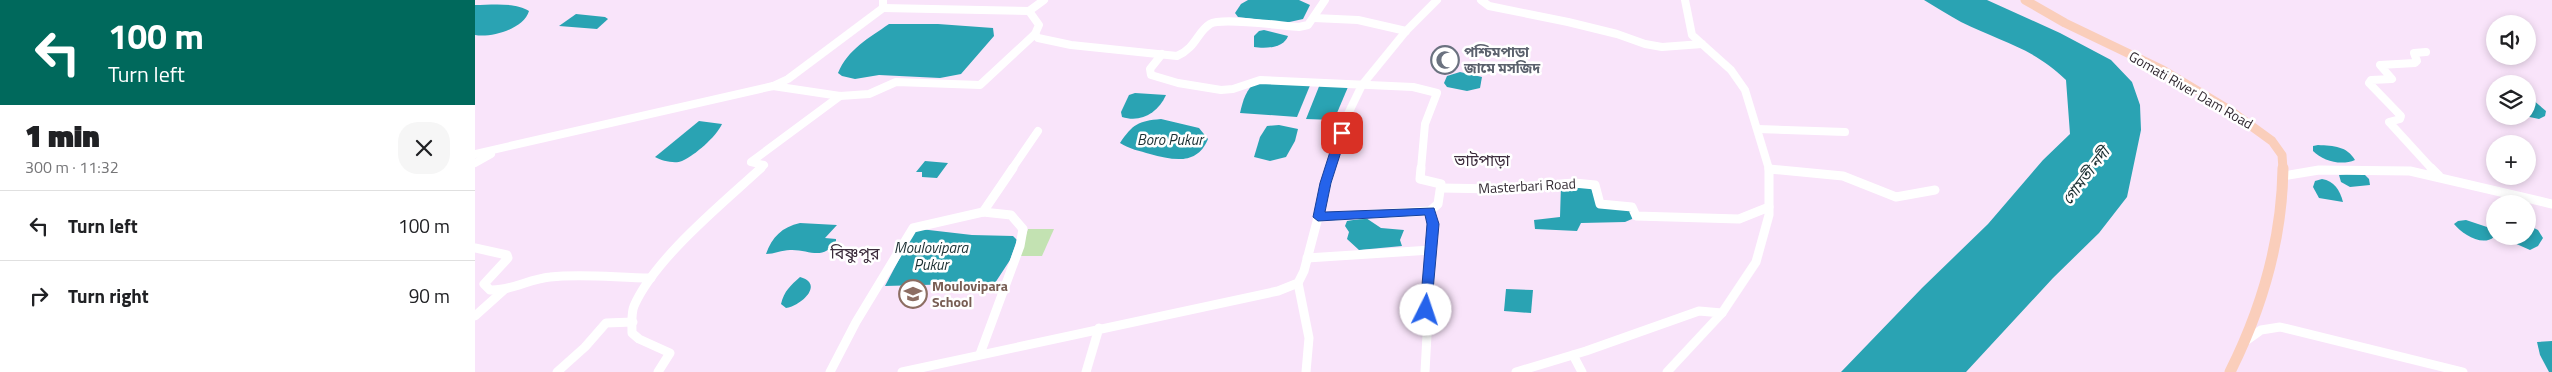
<!DOCTYPE html>
<html lang="en">
<head>
<meta charset="utf-8">
<style>
  :root { --surface:#fff; --page:#f6f6f6; --text:#202124; --muted:#757577; --line:#e0e0e0 }
  body { margin:0; font-family:"Titillium Web","Noto Sans Bengali",sans-serif; background:var(--page); color:var(--text); height:100vh; display:flex; flex-direction:column; font-size:19px; white-space:nowrap }
  * { box-sizing:border-box; margin:0 }
  p { font-size:16px; color:var(--muted) }
  .icon { flex:none; width:28px; height:28px; fill:none; stroke:currentColor; stroke-width:2; stroke-linecap:round; stroke-linejoin:round }
  .map { position:relative; flex:1; overflow:hidden }
  .drawer { display:flex; flex-direction:column; background:var(--surface); width:475px }
  .drawer>* { flex:none }
  .top-card { background:#00695c; color:#fff; overflow:hidden }
  .controls { position:absolute; left:2011px; top:15px; display:grid; gap:10px }
  .controls a { display:grid; place-items:center; width:50px; height:50px; border-radius:50%; background:var(--surface); box-shadow:0 2px 8px #0003; font-size:25px }
  .pin { position:absolute; display:grid; place-items:center; width:42px; height:42px; color:#fff; margin:-21px; border-radius:10px; box-shadow:0 2px 8px #0006 }
  .me { position:absolute; width:55px; margin:-28px; rotate:4deg; stroke-linejoin:round; filter:drop-shadow(0 0 4px #0008) }
  .turn { display:flex; align-items:center; gap:18px; height:105px; padding:0 25px; font-size:22px }
  .turn .icon { width:65px; height:65px; stroke-width:2.5 }
  .turn b { display:block; font-size:35px; line-height:42px }
  .round { display:grid; place-items:center; flex:none; width:52px; height:52px; border-radius:20px; background:var(--page) }
  .headline { display:flex; align-items:center; justify-content:space-between; height:85px; padding:0 25px }
  h1 { font-size:30px; font-weight:800; line-height:38px }
  ul { padding:0; list-style:none }
  li { display:flex; align-items:center; gap:15px; height:70px; padding:0 25px; border-top:1px solid var(--line) }
  li div { flex:1 }
  li b { display:block; font-size:19px }
  li em { font-style:normal }
  main { display:flex; flex:1; min-height:0 }
  .map>svg:first-child { display:block }
  .green { fill:#c3e2b2 }
  .water { fill:#2aa3b3 }
  .lines { fill:none; stroke-linecap:round; stroke-linejoin:round }
  .minor-far1 { stroke:#fff; stroke-width:8 }
  .minor { stroke:#fff; stroke-width:9 }
  .major-far1 { stroke:#facebb; stroke-width:9 }
  .major { stroke:#facebb; stroke-width:11 }
  .route { fill:#2563eb; stroke:#184099 }
  .labels { text-anchor:middle; stroke-width:5; stroke-linejoin:round; paint-order:stroke }
  .worship-label { font-size:14px; font-weight:bold; fill:#5b616d; stroke:#fff; text-anchor:start }
  .street-label { font-size:14px; fill:#312931; stroke:#fff }
  .education-label { font-size:14px; font-weight:bold; fill:#785e54; stroke:#fff; text-anchor:start }
  .water-label { font-size:15px; font-style:italic; fill:#1b2f32; stroke:#fff }
  .quarter-label { font-size:16px; fill:#3b2b3b; stroke:#fff }
</style>
</head>
<body>
<main>
<section class="drawer">
<div class="top-card">
<div class="turn"><svg class="icon" aria-label="left" viewBox="0 0 24 24"><path d="M17 20v-9H6M10 6l-5 5 5 5"/></svg><div><b>100 m</b>Turn left</div></div>
</div>
<div class="headline"><div><h1>1 min</h1><p>300 m · 11:32</p></div><a class="round"><svg class="icon" aria-label="close" viewBox="0 0 24 24"><path d="M6 6l12 12M18 6L6 18"/></svg></a></div>
<ul>
<li><svg class="icon" aria-label="left" viewBox="0 0 24 24"><path d="M17 20v-9H6M10 6l-5 5 5 5"/></svg><div><b>Turn left</b></div><em>100 m</em></li>
<li><svg class="icon" aria-label="right" viewBox="0 0 24 24"><path d="M7 20v-9h11M14 6l5 5-5 5"/></svg><div><b>Turn right</b></div><em>90 m</em></li>
</ul>
</section>
<div class="map">
<svg width="2077" height="372" viewBox="0 0 2077 372">
  <rect width="100%" height="100%" fill="#f9e4fa"/>
  <path class="green" d="M 553,229 L 579,229 L 567,256 L 544,256 Z"/>
  <g class="water">
    <path d="M 773,0 L 824,0 L 835,5 L 828,19 L 810,23 L 763,17 L 760,13 L 766,4 Z"/>
    <path d="M 1449,0 L 1512,0 L 1585,33 L 1636,60 L 1657,82 L 1665,105 L 1666,130 L 1652,197 L 1624,233 L 1578,278 L 1491,372 L 1366,372 L 1447,288 L 1513,224 L 1568,160 L 1595,134 L 1591,80 C 1557,47 1526,42 1486,22 C 1473,15 1461,7 1449,0 Z"/>
    <path d="M 0,5 C 16,5 41,2 54,11 C 49,29 16,38 0,35 Z"/>
    <path d="M 101,14 L 130,17 L 133,19 L 122,29 L 84,26 Z"/>
    <path d="M 414,24 L 463,24 L 518,28 L 519,36 L 486,74 L 465,78 L 404,75 L 380,79 L 367,76 L 363,73 C 373,49 394,38 414,24 Z"/>
    <path d="M 789,30 L 813,36 C 809,48 790,49 779,47 L 779,36 L 784,31 Z"/>
    <path d="M 985,72 L 1007,77 L 1005,88 L 992,91 L 972,87 L 969,83 L 972,76 Z"/>
    <path d="M 782,81 L 836,83 L 822,117 L 765,113 C 768,100 771,89 782,81 Z"/>
    <path d="M 845,84 L 873,87 L 859,120 L 831,119 Z"/>
    <path d="M 660,93 L 691,95 C 683,113 666,123 647,117 L 646,112 L 654,95 Z"/>
    <path d="M 2053,99 L 2058,100 L 2071,111 L 2070,116 L 2064,119 L 2050,116 L 2052,116 Z"/>
    <path d="M 686,119 L 724,128 L 733,139 C 722,166 698,160 675,154 C 665,151 654,149 645,143 C 658,124 663,121 686,119 Z"/>
    <path d="M 224,121 L 247,124 C 241,137 220,155 207,161 C 200,164 187,161 180,157 Z"/>
    <path d="M 804,125 L 823,129 L 820,141 L 811,157 L 795,161 L 779,157 L 785,137 L 792,126 Z"/>
    <path d="M 1843,145 C 1859,146 1872,146 1880,160 C 1866,166 1848,161 1838,151 L 1838,146 Z"/>
    <path d="M 450,161 L 473,163 L 462,178 L 447,177 L 447,172 L 441,172 Z"/>
    <path d="M 1887,172 L 1894,179 L 1895,185 L 1875,187 L 1866,182 L 1864,175 Z"/>
    <path d="M 1847,179 C 1859,181 1865,190 1868,202 L 1844,198 L 1838,187 L 1840,181 Z"/>
    <path d="M 1086,185 L 1115,185 L 1121,201 L 1155,209 L 1158,215 L 1157,219 L 1150,222 L 1106,223 L 1102,231 L 1060,229 L 1059,220 L 1085,217 Z"/>
    <path d="M 891,218 L 906,228 L 929,230 L 925,240 L 927,246 L 884,250 L 872,239 L 874,232 L 870,226 L 872,221 Z"/>
    <path d="M 1991,220 L 2012,227 L 2019,237 C 2007,247 1987,234 1979,224 L 1983,221 Z"/>
    <path d="M 325,223 L 362,225 L 350,238 L 361,239 L 361,241 C 348,262 334,249 315,250 C 307,250 299,254 291,254 C 297,237 307,227 325,223 Z"/>
    <path d="M 2053,225 L 2063,230 L 2068,238 L 2063,246 L 2055,250 L 2037,242 L 2031,236 L 2052,236 Z"/>
    <path d="M 445,229 L 497,235 L 538,236 L 542,240 L 535,260 L 520,283 L 410,286 L 439,231 Z"/>
    <path d="M 325,277 C 350,284 326,306 311,308 L 306,304 C 309,291 316,285 325,277 Z"/>
    <path d="M 1031,289 L 1058,290 L 1056,313 L 1029,311 Z"/>
    <path d="M 2077,341 L 2077,372 L 2074,372 L 2065,355 L 2062,342 Z"/>
  </g>
  <g class="lines">
    <g class="minor-far1">
      <path d="M 1006,0 L 1014,6 L 1093,22 L 1142,34 L 1170,44 L 1187,47 L 1227,44"/>
      <path d="M 1210,0 L 1217,35 L 1256,70 L 1270,90 L 1294,169"/>
      <path d="M 408,8 L 554,11 L 569,0"/>
      <path d="M 554,11 L 564,25 L 560,34 L 563,38 L 596,45 L 702,56 C 721,48 722,32 735,24 C 747,17 807,26 824,27 L 833,25 L 850,0"/>
      <path d="M 839,18 L 883,20 L 931,31"/>
      <path d="M 1951,52 L 1939,53 L 1942,61 L 1940,63 L 1905,65 L 1917,79 L 1896,80 L 1894,83 L 1926,116 L 1925,119 L 1914,122 L 1957,169"/>
      <path d="M 687,54 L 675,69 L 676,75 L 703,83 L 746,90 L 758,89 L 785,80 L 938,87 L 962,93 L 950,124 L 946,169"/>
      <path d="M 298,86 L 313,79 L 408,8 L 408,0"/>
      <path d="M 1283,129 L 1370,132"/>
      <path d="M 0,154 L 298,86 L 365,96 L 394,94 L 421,82 L 505,85 L 560,34"/>
      <path d="M 0,163 L 16,154"/>
      <path d="M 285,169 L 289,165 L 276,162 L 365,96"/>
      <path d="M 537,169 L 563,131"/>
      <path d="M 855,169 L 872,116 L 887,85 L 931,31 L 962,0"/>
    </g>
    <g class="minor">
      <path d="M 1956,168 L 1964,176"/>
      <path d="M 1294,169 L 1368,176 L 1421,197 L 1460,190"/>
      <path d="M 1808,176 L 1844,170 L 1935,171 L 2077,204"/>
      <path d="M 966,188 L 1023,189 L 1099,183 L 1120,185 L 1125,204 L 1157,207 L 1161,216 L 1264,219 L 1294,207"/>
      <path d="M 508,212 L 538,168"/>
      <path d="M 843,217 L 955,211 L 963,204 L 966,184 L 945,179 L 946,168"/>
      <path d="M 0,248 L 32,255 L 33,258 L 9,284 L 15,290 C 36,291 54,279 75,277 C 109,273 143,278 176,278"/>
      <path d="M 832,258 L 956,250"/>
      <path d="M 823,283 L 834,338 L 831,372"/>
      <path d="M 0,316 L 29,290"/>
      <path d="M 1772,340 L 1786,330 L 1805,327 L 1988,372"/>
      <path d="M 1098,355 L 1107,372"/>
      <path d="M 82,372 L 110,347 L 131,323 L 158,322"/>
      <path d="M 183,372 L 195,353 L 164,339 L 157,333 C 157,325 156,313 159,306 C 180,258 247,204 286,168"/>
      <path d="M 355,372 L 381,322 L 438,228 L 508,212 L 536,215 L 548,229 L 545,246 L 505,354"/>
      <path d="M 427,372 L 803,291 L 823,283 L 829,271 L 856,168"/>
      <path d="M 611,372 L 624,328"/>
      <path d="M 950,372 L 958,224 L 955,211"/>
      <path d="M 1041,372 L 1111,351 L 1224,311 L 1247,313"/>
      <path d="M 1192,372 L 1247,313 L 1281,262 L 1294,215 L 1294,168"/>
    </g>
    <path class="major-far1" d="M 1550,0 L 1590,23 L 1688,70 L 1753,109 L 1797,141 L 1807,155 L 1808,169"/>
    <path class="major" d="M 1755,372 C 1787,308 1807,239 1808,168"/>
  </g>
  <path class="route" d="M 867,129 L 872,133 L 856,183 L 850,212 L 959,208 L 964,224 L 956,313 L 951,314 L 945,310 L 952,224 L 950,215 L 843,221 L 838,217 L 845,183 L 861,133 Z"/>
  <defs>
    <symbol id="mosque-ring" viewBox="-11 -11 22 22"><circle r="9.5" fill="#fff" stroke="#6b7280" stroke-width="1.5"/><path d="M3.5-4.9A6 6 0 1 0 3.5 4.9A5 5 0 1 1 3.5-4.9Z" fill="#6b7280"/></symbol>
    <symbol id="school-ring" viewBox="-11 -11 22 22"><circle r="9.5" fill="#fff" stroke="#8d6e63" stroke-width="1.5"/><path d="M0-5L7-2L0 1L-7-2ZM-4 1L0 2.5L4 1V4Q0 6-4 4Z" fill="#8d6e63"/></symbol>
  </defs>
  <g fill-rule="evenodd">
    <use href="#mosque-ring" x="954" y="44" width="32" height="32"/>
    <use href="#school-ring" x="422" y="278" width="32" height="32"/>
  </g>
  <g class="labels">
    <g class="worship-label">
      <text x="989" y="57">পশ্চিমপাড়া<tspan x="989" dy="16">জামে মসজিদ</tspan></text>
    </g>
    <g class="street-label">
      <text transform="translate(1716 90) rotate(30)" y="5">Gomati River Dam Road</text>
      <text transform="translate(1052 186) rotate(-3)" y="5">Masterbari Road</text>
    </g>
    <g class="education-label">
      <text x="457" y="291">Moulovipara<tspan x="457" dy="16">School</tspan></text>
    </g>
    <g class="water-label">
      <text x="695" y="145">Boro Pukur</text>
      <text transform="translate(1611 176) rotate(-53)" y="5">গোমতী নদী</text>
      <text x="456" y="253">Moulovipara<tspan x="456" dy="17">Pukur</tspan></text>
    </g>
    <g class="quarter-label">
      <text x="1007" y="166">ভাটপাড়া</text>
      <text x="380" y="259">বিষ্ণুপুর</text>
    </g>
  </g>
</svg>
<div class="controls">
<a><svg class="icon" aria-label="sound" viewBox="0 0 24 24"><path d="M4 9h4l5-4v14l-5-4H4zM17 9q2 3 0 6"/></svg></a>
<a><svg class="icon" aria-label="layers" viewBox="0 0 24 24"><path d="M12 4l9 5-9 5-9-5zM3 14l9 5 9-5"/></svg></a>
<a>+</a>
<a>−</a>
</div>
<div class="pin" style="left:867px;top:133px;background:#d93025"><svg class="icon" aria-label="arrive" viewBox="0 0 24 24"><path d="M6 21V4h12l-3 4 3 4H6"/></svg></div>
<svg class="me" style="left:951px;top:310px" viewBox="-20 -20 40 40"><circle r="19" fill="#fff"/><path d="M0-13L10 11 0 6-10 11z" fill="#2563eb"/></svg>
</div>
</main>
</body>
</html>
